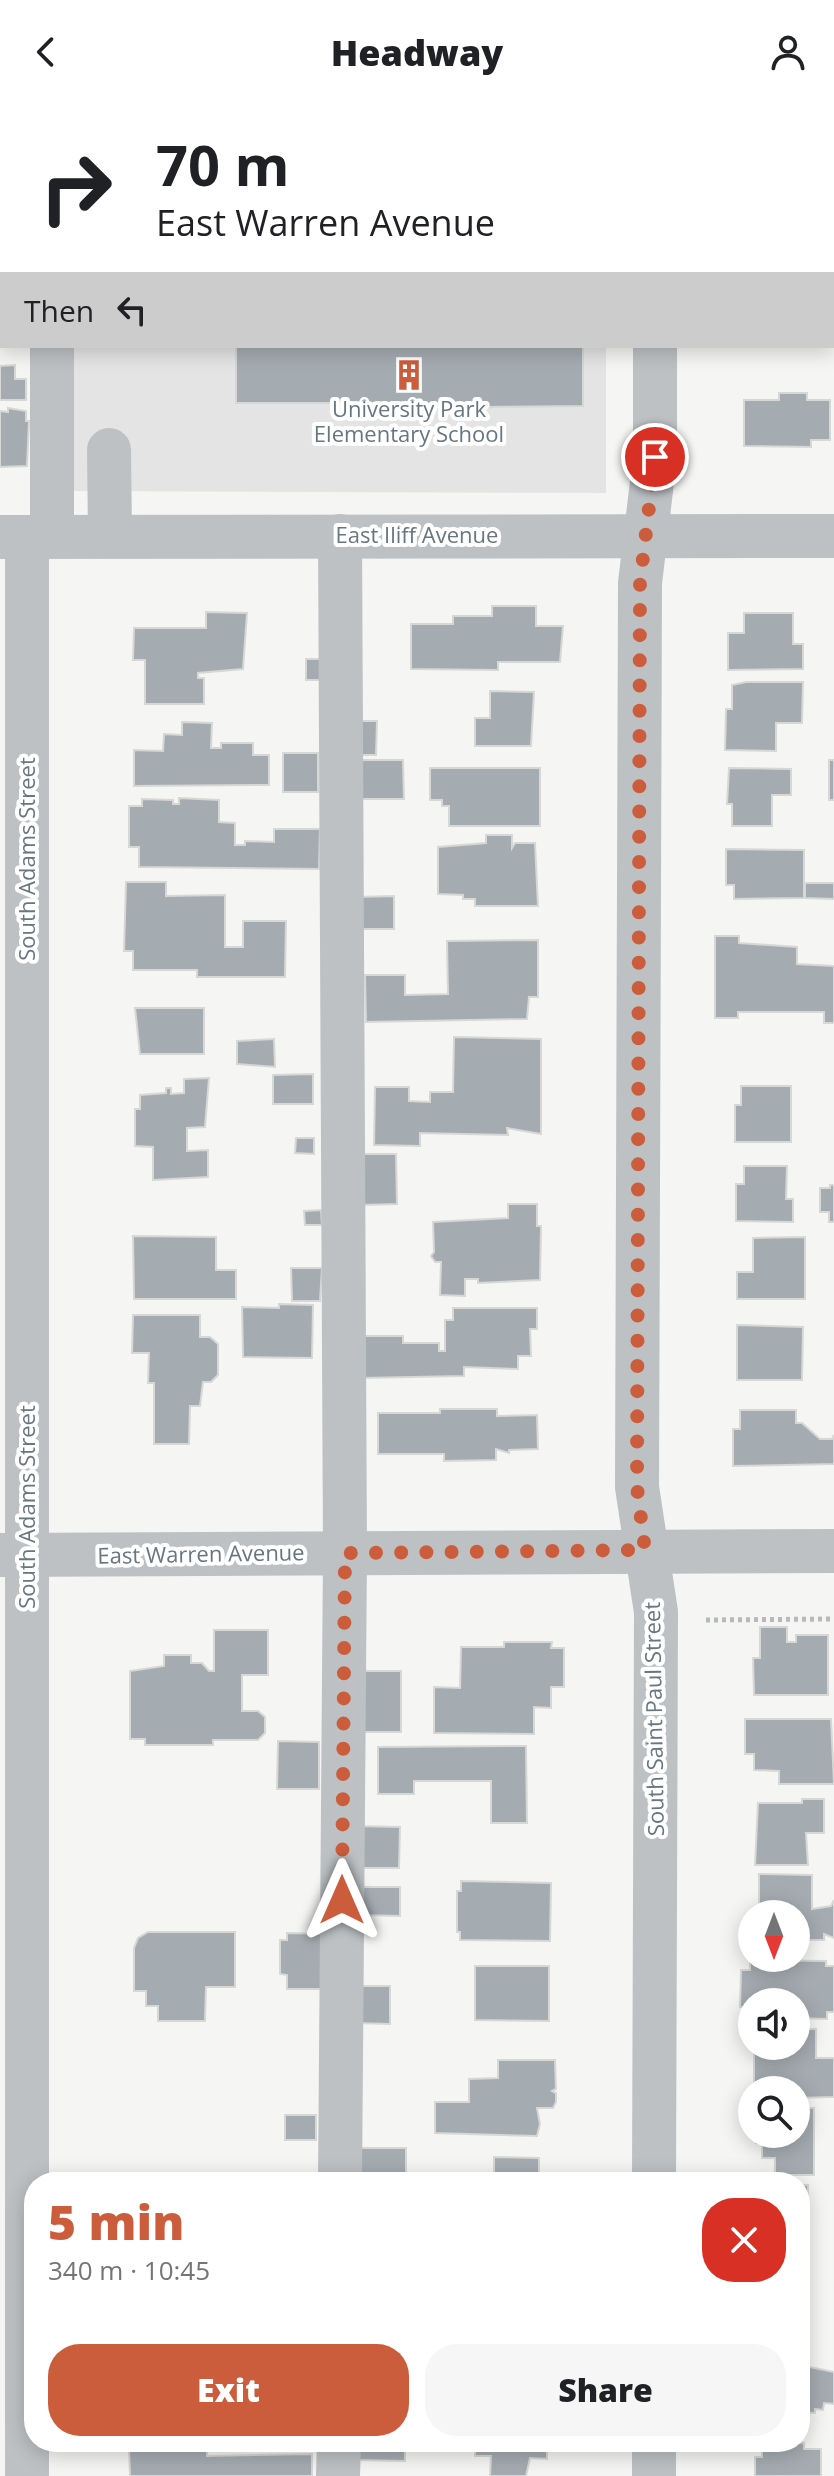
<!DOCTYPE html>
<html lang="en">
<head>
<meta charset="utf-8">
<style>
  :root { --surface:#fff; --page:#f6f6f6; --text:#202124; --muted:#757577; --accent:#cc5d3c }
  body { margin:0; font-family:"Open Sans",sans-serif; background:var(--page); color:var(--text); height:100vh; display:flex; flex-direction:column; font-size:30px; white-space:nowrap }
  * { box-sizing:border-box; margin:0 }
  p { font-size:26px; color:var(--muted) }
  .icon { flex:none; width:44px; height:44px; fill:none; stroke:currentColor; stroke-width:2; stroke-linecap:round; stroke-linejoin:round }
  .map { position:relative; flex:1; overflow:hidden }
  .drawer { position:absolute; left:24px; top:2068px; width:786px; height:280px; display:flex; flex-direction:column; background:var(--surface); border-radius:32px; box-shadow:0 4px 20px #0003 }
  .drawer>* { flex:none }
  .guide { position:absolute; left:0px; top:0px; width:834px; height:244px; box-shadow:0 4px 20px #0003; background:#fff; color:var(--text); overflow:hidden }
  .needle { width:52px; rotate:180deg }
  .controls { position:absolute; left:738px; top:1796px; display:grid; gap:16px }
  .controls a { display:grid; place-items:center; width:72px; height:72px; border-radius:50%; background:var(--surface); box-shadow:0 4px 20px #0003; font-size:40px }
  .pin { position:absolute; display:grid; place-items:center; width:68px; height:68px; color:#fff; margin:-34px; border:4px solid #fff; border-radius:50%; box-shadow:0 2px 8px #0007 }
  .me { position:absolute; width:88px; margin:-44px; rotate:0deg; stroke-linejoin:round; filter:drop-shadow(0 0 6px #0008) }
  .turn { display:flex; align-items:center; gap:28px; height:168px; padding:0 24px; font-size:36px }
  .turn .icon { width:104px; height:104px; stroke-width:2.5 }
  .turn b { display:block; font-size:56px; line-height:68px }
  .then { display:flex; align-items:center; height:76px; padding:0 24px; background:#0003; gap:16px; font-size:30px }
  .round { display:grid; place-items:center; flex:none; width:84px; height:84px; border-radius:32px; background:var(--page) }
  .overview { display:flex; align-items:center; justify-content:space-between; height:136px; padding:0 24px }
  h1 { font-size:48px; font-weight:800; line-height:60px; color:var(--accent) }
  .cta { display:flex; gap:16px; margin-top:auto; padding:16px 24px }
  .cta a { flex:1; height:92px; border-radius:32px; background:var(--accent); color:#fff; font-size:32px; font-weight:800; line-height:92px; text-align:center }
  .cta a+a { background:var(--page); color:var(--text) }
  header { display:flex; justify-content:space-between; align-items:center; height:104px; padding:0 24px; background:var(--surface); font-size:36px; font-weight:800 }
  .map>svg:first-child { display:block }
  .built { fill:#e3e4e3 }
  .green { fill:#d5dad2 }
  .building { fill:#a5acb1; stroke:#d7d7d5; stroke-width:2 }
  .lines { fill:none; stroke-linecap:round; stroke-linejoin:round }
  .path { stroke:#b7babc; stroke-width:5; stroke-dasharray:4 4; stroke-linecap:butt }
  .minor { stroke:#bdc1c4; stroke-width:44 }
  .route { stroke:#cc5d3c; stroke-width:14; stroke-dasharray:0 25.2 }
  .labels { text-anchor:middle; stroke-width:8; stroke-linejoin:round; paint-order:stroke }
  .poi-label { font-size:22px; fill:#687680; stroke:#fff }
  .street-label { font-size:22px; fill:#687680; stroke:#fff }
</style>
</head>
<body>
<header><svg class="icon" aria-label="back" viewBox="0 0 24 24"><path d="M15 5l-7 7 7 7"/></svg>Headway<svg class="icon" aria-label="person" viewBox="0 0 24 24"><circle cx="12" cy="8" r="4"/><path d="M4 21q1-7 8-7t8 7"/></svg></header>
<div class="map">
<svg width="834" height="2372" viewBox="0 0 834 2372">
  <rect width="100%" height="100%" fill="#f5f5f3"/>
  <path class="built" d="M 62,242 L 606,242 L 606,389 L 62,387 Z"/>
  <path class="green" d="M 64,0 L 412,0 L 64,2 Z"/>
  <g class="building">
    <rect x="462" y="0" width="111" height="2"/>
    <path d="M 759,0 L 834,0 L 834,52 L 832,2 Z"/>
    <path d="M 236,242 L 583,242 L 583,302 L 380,304 L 380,299 L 236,299 Z"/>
    <path d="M 15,261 L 15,275 L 26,275 L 26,296 L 0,296 L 0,262 Z"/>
    <path d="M 779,289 L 807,289 L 807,296 L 830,296 L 830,336 L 811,336 L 811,343 L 744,342 L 744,296 L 779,296 Z"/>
    <path d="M 8,304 L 26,307 L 26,317 L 29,317 L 27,362 L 0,363 L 0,307 L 8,308 Z"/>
    <path d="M 492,502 L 536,502 L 536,522 L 563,522 L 560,558 L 498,558 L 498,566 L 411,565 L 411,520 L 453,520 L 453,512 L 492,512 Z"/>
    <path d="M 206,508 L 247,509 L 243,565 L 198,569 L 198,574 L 204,574 L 204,600 L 145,600 L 145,556 L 133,556 L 134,524 L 206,524 Z"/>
    <path d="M 744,509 L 793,509 L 793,540 L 803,540 L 803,565 L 728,566 L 728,529 L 744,529 Z"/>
    <rect x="306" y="555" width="15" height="21"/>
    <path d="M 746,578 L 803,578 L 802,619 L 776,619 L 776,647 L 725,646 L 726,605 L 732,605 L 732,581 Z"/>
    <path d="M 490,587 L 534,588 L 531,642 L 475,642 L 475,614 L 490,614 Z"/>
    <path d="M 356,617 L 377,617 L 376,651 L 356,651 Z"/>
    <path d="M 182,618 L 212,619 L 211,644 L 221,644 L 221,639 L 253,639 L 253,651 L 269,651 L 269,681 L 134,682 L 134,646 L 163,647 L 164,630 L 182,631 Z"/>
    <rect x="283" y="649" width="35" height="39"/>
    <path d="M 360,656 L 403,656 L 404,695 L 361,695 Z"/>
    <rect x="829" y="656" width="5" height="40"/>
    <path d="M 430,664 L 540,664 L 540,722 L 449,722 L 449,702 L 442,702 L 442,696 L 430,696 Z"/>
    <path d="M 729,664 L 791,665 L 791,691 L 772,691 L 772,722 L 732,722 L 732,700 L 727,700 Z"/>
    <path d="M 179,694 L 219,696 L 219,718 L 235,719 L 235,741 L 245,741 L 245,737 L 274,738 L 274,725 L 320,725 L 319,765 L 139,763 L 139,743 L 129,743 L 129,702 L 142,702 L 142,695 L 173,696 L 173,700 L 179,700 Z"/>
    <path d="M 486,731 L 512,731 L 512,744 L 515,739 L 535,739 L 538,802 L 475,802 L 475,795 L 463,795 L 463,791 L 438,790 L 438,743 L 486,739 Z"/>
    <path d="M 726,745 L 804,746 L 804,794 L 734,795 L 734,781 L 726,781 Z"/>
    <path d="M 126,778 L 166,778 L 166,792 L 225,791 L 225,843 L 243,843 L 243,817 L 286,817 L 285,873 L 197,873 L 197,866 L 133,866 L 133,847 L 124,847 Z"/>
    <path d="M 805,779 L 834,779 L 834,795 L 805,794 Z"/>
    <path d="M 394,792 L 394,825 L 357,825 L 357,793 Z"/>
    <path d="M 715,832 L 739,832 L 739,839 L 797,843 L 797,860 L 834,862 L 834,919 L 824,919 L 824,908 L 738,908 L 738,914 L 715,914 Z"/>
    <path d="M 538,836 L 538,893 L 529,893 L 527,915 L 366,918 L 365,871 L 405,871 L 405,891 L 448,890 L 447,837 Z"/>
    <path d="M 135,904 L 204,904 L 204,950 L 140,950 Z"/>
    <path d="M 454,933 L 541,935 L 541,1030 L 507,1024 L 508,1031 L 420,1029 L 420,1042 L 374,1041 L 375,983 L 409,983 L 409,997 L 430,998 L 430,988 L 453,988 Z"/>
    <path d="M 274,935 L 275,963 L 237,960 L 237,937 Z"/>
    <path d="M 313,970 L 313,1000 L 273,1000 L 273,971 Z"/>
    <path d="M 209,974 L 205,1023 L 187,1024 L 187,1047 L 208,1046 L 208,1073 L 153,1076 L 153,1043 L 135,1042 L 135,1005 L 140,1005 L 140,991 L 166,989 L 166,984 L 171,984 L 171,990 L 184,989 L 184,975 Z"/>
    <path d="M 741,982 L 791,982 L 791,1038 L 735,1038 L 735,1001 L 741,1001 Z"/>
    <path d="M 296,1034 L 314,1034 L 314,1050 L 295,1049 Z"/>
    <path d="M 358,1050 L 396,1050 L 397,1100 L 360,1101 Z"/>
    <path d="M 744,1062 L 787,1062 L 786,1095 L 793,1095 L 793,1118 L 736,1117 L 736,1080 L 744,1080 Z"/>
    <path d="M 830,1081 L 834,1081 L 834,1118 L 829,1118 L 829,1108 L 820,1108 L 820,1084 L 830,1084 Z"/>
    <path d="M 508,1100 L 537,1100 L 537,1122 L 541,1122 L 540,1176 L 478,1179 L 478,1175 L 465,1175 L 465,1192 L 440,1191 L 441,1158 L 435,1158 L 431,1152 L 434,1148 L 433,1118 L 508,1114 Z"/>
    <path d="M 321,1106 L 322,1121 L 305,1121 L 304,1107 Z"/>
    <path d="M 133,1132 L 216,1133 L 216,1166 L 236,1166 L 236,1195 L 134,1195 Z"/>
    <path d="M 805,1133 L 805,1195 L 737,1195 L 737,1168 L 753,1168 L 753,1134 Z"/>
    <path d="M 291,1164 L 322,1164 L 320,1197 L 292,1197 Z"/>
    <path d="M 279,1200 L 313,1201 L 312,1254 L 243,1253 L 242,1203 L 279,1204 Z"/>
    <path d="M 453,1204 L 537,1204 L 537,1225 L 530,1225 L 531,1252 L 518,1252 L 518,1265 L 464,1263 L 464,1272 L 361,1274 L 361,1232 L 403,1232 L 403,1239 L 439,1239 L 439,1247 L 445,1247 L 445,1216 L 453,1216 Z"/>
    <path d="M 133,1211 L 200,1211 L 200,1233 L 210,1233 L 218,1240 L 218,1271 L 211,1278 L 203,1278 L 200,1302 L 190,1302 L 189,1340 L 154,1340 L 154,1279 L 148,1279 L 149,1249 L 132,1249 Z"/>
    <path d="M 737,1221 L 803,1223 L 802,1276 L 737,1276 Z"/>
    <path d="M 440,1305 L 497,1305 L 497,1312 L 537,1311 L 538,1345 L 509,1346 L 509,1349 L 496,1345 L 496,1356 L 444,1357 L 444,1350 L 378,1350 L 378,1309 L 440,1309 Z"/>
    <path d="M 740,1306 L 796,1306 L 796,1319 L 802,1319 L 820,1335 L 832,1335 L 834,1331 L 834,1360 L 733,1362 L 733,1325 L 740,1325 Z"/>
    <path d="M 760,1523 L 787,1523 L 787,1538 L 796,1538 L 796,1531 L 828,1531 L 828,1591 L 754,1591 L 753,1554 L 760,1554 Z"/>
    <path d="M 214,1526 L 268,1526 L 268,1571 L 242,1571 L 242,1607 L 258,1607 L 265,1613 L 265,1629 L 258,1636 L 213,1636 L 213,1641 L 145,1641 L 145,1635 L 130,1635 L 130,1567 L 164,1562 L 164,1551 L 191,1551 L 191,1559 L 202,1559 L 209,1567 L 214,1567 Z"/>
    <path d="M 504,1538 L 552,1538 L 551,1544 L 564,1544 L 564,1583 L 551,1583 L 551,1604 L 534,1603 L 534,1630 L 434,1629 L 434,1583 L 460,1584 L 461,1543 L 504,1543 Z"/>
    <rect x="359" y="1567" width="42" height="61"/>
    <path d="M 745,1615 L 831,1615 L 834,1680 L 779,1680 L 779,1667 L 754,1666 L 754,1650 L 745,1650 Z"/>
    <path d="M 278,1637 L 319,1638 L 319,1685 L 277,1685 Z"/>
    <path d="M 526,1642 L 527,1719 L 491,1719 L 491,1677 L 414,1677 L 414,1690 L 378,1690 L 378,1643 Z"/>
    <path d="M 802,1695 L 824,1695 L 824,1729 L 806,1729 L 808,1761 L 755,1761 L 758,1699 L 802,1699 Z"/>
    <path d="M 357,1722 L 400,1723 L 399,1764 L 357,1764 Z"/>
    <path d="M 759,1770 L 812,1771 L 812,1805 L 831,1802 L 834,1796 L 834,1834 L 824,1830 L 824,1836 L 796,1836 L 796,1810 L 759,1810 Z"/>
    <path d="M 461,1777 L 551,1779 L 550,1837 L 460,1836 L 460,1828 L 457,1828 L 457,1787 L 461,1787 Z"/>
    <path d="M 359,1783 L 400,1783 L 400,1812 L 358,1811 Z"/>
    <path d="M 148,1828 L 235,1828 L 235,1883 L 206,1883 L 205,1917 L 158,1917 L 158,1902 L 146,1902 L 146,1887 L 134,1887 L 134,1844 L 138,1834 Z"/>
    <path d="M 287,1829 L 327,1830 L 326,1885 L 287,1885 L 287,1871 L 280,1870 L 280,1836 L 287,1836 Z"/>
    <path d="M 750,1856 L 826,1857 L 826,1862 L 834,1862 L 834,1908 L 827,1908 L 827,1915 L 796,1914 L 796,1898 L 752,1898 L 750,1914 L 751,1903 L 740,1903 L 741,1866 L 750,1866 Z"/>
    <path d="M 475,1862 L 549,1862 L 549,1917 L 475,1916 Z"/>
    <path d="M 355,1882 L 390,1882 L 390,1920 L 355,1919 Z"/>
    <path d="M 796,1925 L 816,1925 L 816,1954 L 834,1954 L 834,1993 L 796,1994 L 796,1986 L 754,1986 L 754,1945 L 796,1942 Z"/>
    <path d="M 498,1956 L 555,1956 L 556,1985 L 552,1987 L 556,1989 L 556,1998 L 553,2004 L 537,2004 L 540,2020 L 537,2032 L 435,2029 L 435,1998 L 469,1998 L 469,1975 L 498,1974 Z"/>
    <path d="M 796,2004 L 814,2004 L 814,2071 L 775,2071 L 775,2054 L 762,2054 L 762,2039 L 756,2039 L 756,2030 L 796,2030 Z"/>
    <rect x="285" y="2011" width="31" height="25"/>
    <path d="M 358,2044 L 406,2044 L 406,2078 L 357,2078 Z"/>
    <path d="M 494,2053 L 539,2054 L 539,2073 L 547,2073 L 547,2078 L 494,2078 Z"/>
    <rect x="800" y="2081" width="8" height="70"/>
    <path d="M 800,2261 L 834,2268 L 834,2300 L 824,2299 L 823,2306 L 815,2305 L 815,2309 L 800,2308 Z"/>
    <path d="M 183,2338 L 203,2338 L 207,2341 L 207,2352 L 312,2350 L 312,2372 L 130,2372 L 129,2346 L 183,2342 Z"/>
    <path d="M 353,2338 L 405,2338 L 405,2357 L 353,2356 Z"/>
    <path d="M 475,2338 L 551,2338 L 551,2344 L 547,2343 L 547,2355 L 530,2354 L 526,2372 L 490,2372 L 491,2352 L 475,2352 Z"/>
    <path d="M 757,2338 L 804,2339 L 804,2345 L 821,2345 L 821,2372 L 755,2372 L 755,2353 L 762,2353 L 762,2340 Z"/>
  </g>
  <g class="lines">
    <path class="path" d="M 706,1516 L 834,1515"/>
    <g class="minor">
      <path d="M 53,2 L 53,0"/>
      <path d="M 655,2 L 655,0"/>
      <path d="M 109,346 L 110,431"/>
      <path d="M 52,431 L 52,242"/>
      <path d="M 340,432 L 345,1449 L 340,2078"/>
      <path d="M 0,433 L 834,432"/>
      <path d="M 0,1451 L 834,1447"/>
      <path d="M 654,2078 L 656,1508 L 637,1383 L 640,479 L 655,353 L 655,242"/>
      <path d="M 27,2372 L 27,433"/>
      <path d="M 338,2372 L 339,2338"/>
      <path d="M 654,2372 L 654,2338"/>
    </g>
  </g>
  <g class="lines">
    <path class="route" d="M 342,1796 L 345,1449 L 645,1446 L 637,1383 L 640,479 L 655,353"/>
  </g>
  <defs>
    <symbol id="building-bare" viewBox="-9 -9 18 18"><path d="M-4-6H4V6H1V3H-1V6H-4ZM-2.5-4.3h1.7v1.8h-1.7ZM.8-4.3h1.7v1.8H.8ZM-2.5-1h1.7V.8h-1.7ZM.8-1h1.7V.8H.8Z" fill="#cc5d3c" stroke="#fff" stroke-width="2.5" paint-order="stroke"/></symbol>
  </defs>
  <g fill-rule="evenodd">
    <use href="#building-bare" x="387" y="249" width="44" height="44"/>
  </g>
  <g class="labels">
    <g class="poi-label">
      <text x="409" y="313">University Park<tspan x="409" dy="25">Elementary School</tspan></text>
    </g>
    <g class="street-label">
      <text x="417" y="439">East Iliff Avenue</text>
      <text transform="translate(27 755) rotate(-90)" y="8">South Adams Street</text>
      <text transform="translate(27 1403) rotate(-90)" y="8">South Adams Street</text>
      <text transform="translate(201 1450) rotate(-1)" y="8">East Warren Avenue</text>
      <text transform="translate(654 1615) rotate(-91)" y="8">South Saint Paul Street</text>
    </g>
  </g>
</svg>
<div class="controls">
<a><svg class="needle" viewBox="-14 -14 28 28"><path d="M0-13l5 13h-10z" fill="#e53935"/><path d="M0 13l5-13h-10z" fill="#757577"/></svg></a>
<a><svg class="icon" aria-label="sound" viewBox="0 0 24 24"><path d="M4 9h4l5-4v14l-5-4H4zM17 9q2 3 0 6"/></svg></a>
<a><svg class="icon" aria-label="search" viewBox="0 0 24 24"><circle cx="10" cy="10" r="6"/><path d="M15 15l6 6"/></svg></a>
</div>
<div class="pin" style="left:655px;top:353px;background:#d93025"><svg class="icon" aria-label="arrive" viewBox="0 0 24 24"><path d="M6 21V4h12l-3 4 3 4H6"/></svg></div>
<svg class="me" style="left:342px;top:1796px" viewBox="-20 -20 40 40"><path d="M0-17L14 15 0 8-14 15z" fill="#cc5d3c" stroke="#fff" stroke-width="4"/></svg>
<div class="guide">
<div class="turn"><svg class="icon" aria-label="right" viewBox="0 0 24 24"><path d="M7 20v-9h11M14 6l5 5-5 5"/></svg><div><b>70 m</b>East Warren Avenue</div></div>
<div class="then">Then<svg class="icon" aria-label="left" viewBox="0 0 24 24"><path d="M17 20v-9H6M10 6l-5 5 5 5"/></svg></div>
</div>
<section class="drawer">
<div class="overview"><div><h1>5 min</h1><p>340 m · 10:45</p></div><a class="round" style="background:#d93025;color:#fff"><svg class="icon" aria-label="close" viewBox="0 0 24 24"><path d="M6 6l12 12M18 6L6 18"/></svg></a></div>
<div class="cta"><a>Exit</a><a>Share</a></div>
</section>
</div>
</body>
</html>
